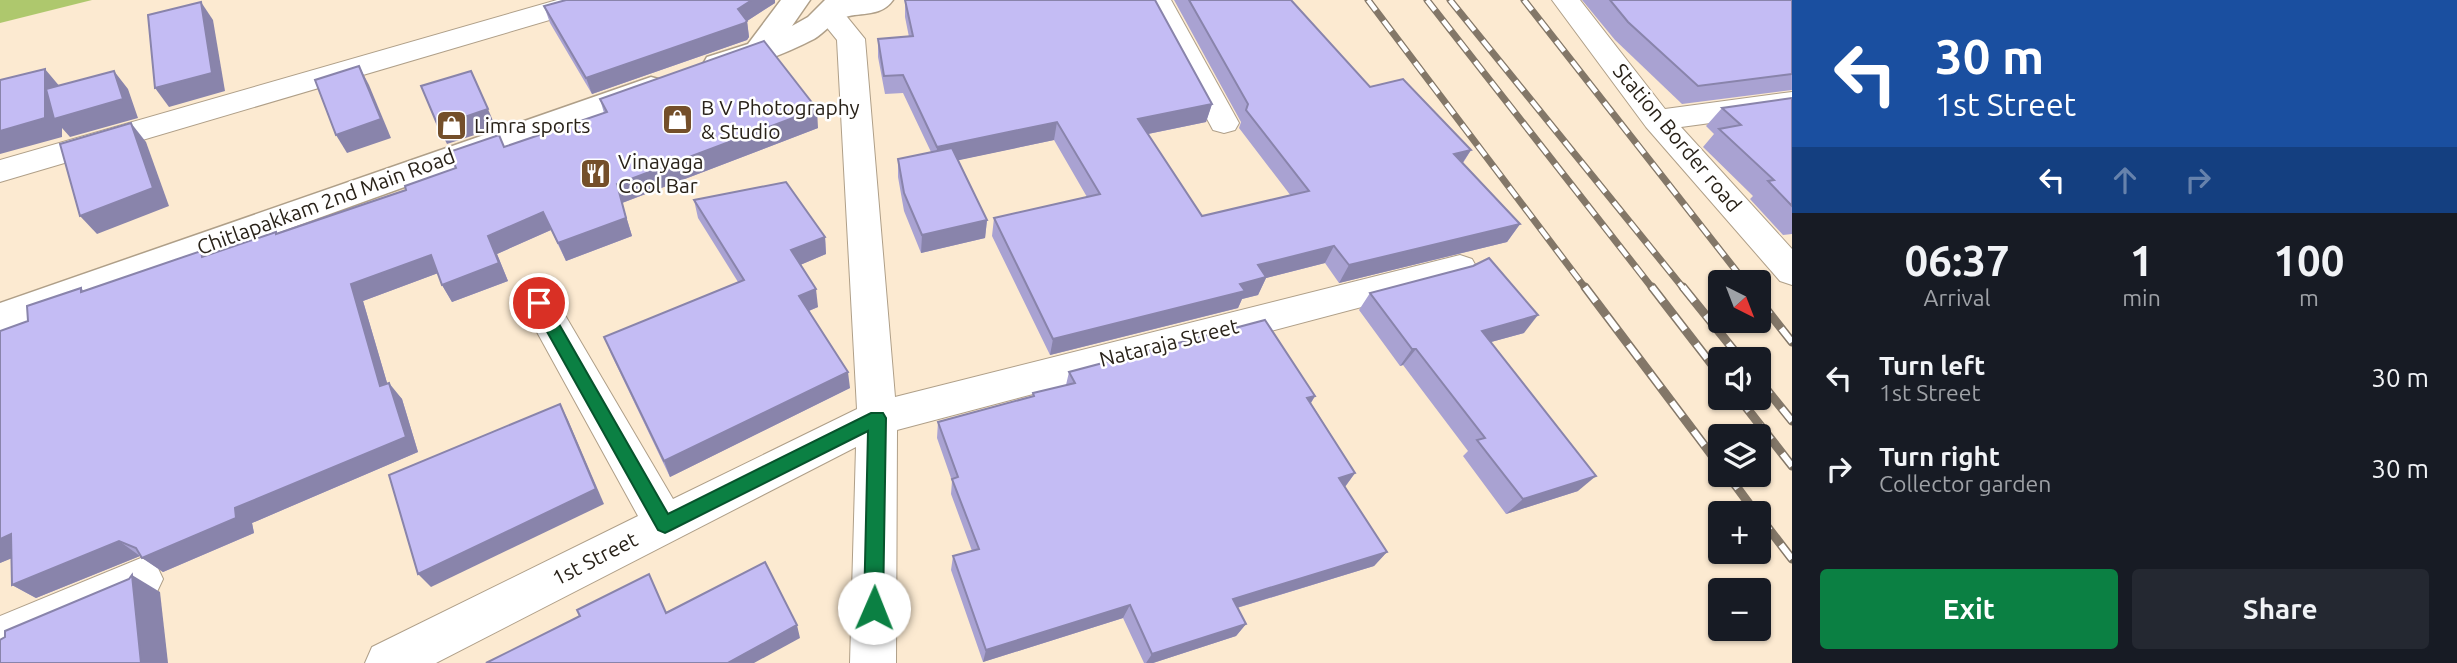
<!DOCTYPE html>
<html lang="en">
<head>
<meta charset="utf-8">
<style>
  :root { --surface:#171b24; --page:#242831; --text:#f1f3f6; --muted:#9ea1a6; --accent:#0b8043 }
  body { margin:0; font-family:Ubuntu,sans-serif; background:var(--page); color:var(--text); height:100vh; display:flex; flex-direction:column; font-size:26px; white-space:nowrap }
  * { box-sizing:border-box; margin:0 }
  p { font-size:23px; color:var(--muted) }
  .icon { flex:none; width:38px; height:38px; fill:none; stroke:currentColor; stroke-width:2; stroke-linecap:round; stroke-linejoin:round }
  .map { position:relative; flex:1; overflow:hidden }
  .side { display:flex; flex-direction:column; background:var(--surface); width:665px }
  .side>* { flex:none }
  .guide { background:#1a4fa0; color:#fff; overflow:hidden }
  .needle { width:46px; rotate:138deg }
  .controls { position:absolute; left:1708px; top:270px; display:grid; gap:14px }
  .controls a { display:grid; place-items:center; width:63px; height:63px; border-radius:7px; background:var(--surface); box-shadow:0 2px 5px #0004; font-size:35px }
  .pin { position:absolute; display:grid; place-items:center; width:60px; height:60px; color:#fff; margin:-30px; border:4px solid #fff; border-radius:50%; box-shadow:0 2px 7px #0007 }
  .me { position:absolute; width:77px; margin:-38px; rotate:1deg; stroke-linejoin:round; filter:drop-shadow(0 0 5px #0008) }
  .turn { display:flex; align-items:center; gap:24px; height:147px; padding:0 28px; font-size:32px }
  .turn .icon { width:91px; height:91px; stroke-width:2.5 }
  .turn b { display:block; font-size:49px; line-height:60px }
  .lanes { display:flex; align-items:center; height:66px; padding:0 28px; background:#0003; justify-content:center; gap:35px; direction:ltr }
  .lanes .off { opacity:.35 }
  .eta { display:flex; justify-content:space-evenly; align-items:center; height:119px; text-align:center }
  .eta b { font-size:42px; font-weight:700; line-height:49px }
  .button { display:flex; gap:14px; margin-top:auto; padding:14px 28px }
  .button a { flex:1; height:80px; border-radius:7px; background:var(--accent); color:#fff; font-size:28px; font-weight:700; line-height:80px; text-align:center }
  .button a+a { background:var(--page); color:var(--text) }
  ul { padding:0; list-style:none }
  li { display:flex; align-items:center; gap:21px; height:91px; padding:0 28px }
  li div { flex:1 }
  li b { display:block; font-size:26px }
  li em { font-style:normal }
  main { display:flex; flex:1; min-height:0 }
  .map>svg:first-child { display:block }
  .green { fill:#aec86d }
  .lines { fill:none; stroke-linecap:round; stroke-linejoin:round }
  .street-casing { stroke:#af9f88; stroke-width:2 }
  .secondary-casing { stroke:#af9f88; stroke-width:3 }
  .street { fill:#fff; fill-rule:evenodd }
  .secondary { fill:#fff; fill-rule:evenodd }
  .rail-far1-casing { stroke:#837768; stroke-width:7 }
  .rail-casing { stroke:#837768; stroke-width:9 }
  .rail-far1 { stroke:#fff; stroke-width:4.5; stroke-dasharray:13; stroke-linecap:butt }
  .rail { stroke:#fff; stroke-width:6; stroke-dasharray:18; stroke-linecap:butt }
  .wall { fill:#a9a2d2 }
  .shaded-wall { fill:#8984ab }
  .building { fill:#c4bcf4; stroke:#8984ab; stroke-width:2 }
  .route { fill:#0b8043; stroke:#07532c; stroke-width:2 }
  .labels { text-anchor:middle; stroke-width:5; stroke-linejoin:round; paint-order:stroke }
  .poi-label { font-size:21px; fill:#292219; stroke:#fff; text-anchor:start }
  .street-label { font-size:21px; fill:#292219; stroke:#fff }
</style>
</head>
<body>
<main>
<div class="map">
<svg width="1792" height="663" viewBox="0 0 1792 663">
  <rect width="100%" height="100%" fill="#fcead1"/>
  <path class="green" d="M 0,0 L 92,0 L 0,23 Z"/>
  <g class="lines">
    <defs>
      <g id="street">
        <path d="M 557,0 L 601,0 L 597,6 L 0,182 L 0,160 Z"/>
        <path d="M 1143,0 L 1171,0 L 1239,123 L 1235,130 L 1224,133 L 1213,130 Z"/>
        <path d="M 1552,0 L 1580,0 L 1665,109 L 1792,92 L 1792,112 L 1681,127 L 1792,249 L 1792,285 L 1780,281 L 1646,127 Z"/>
        <path d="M 829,5 L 839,7 L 865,39 L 895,397 L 1460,255 L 1472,259 L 1477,268 L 1472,277 L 1460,281 L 897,430 L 896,663 L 850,663 L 856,447 L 436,663 L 365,663 L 372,647 L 638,516 L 521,303 L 526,293 L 539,289 L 552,293 L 673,499 L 857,409 L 837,40 L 815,13 L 819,7 Z"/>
        <path d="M 141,558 L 156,564 L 163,579 L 156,594 L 0,661 L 0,616 Z"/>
      </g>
      <g id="secondary">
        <path d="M 781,0 L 810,0 L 792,26 L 808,17 L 825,0 L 893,0 C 881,17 862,12 845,17 C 834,20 824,33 814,39 C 791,51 731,77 707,71 L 703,64 L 707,57 L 748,44 Z"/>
        <path d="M 651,77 L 662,80 L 667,87 L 662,94 L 0,333 L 0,303 Z"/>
      </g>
    </defs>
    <use href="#street" class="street-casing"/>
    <use href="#secondary" class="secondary-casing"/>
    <use href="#street" class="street"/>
    <use href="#secondary" class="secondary"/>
    <defs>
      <g id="rail-far1">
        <path d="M 1368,0 L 1586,289"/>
        <path d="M 1427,0 L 1653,289"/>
        <path d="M 1450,0 L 1684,289"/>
        <path d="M 1524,0 L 1745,282"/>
      </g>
      <g id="rail">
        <path d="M 1585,287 L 1720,466"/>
        <path d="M 1652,287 L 1720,375"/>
        <path d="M 1683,287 L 1741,359"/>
        <path d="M 1759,300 L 1792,342"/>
        <path d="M 1759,380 L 1792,421"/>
        <path d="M 1738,397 L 1792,466"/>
        <path d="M 1727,474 L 1756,513"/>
        <path d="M 1759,516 L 1792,559"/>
      </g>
    </defs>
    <use href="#rail-far1" class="rail-far1-casing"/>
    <use href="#rail" class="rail-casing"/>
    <use href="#rail-far1" class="rail-far1"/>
    <use href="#rail" class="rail"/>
  </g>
  <g class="wall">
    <path d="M 905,0 L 1212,104 L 1206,122 L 1148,134 L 1202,216 L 1291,196 L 1239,128 L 1241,122 L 1174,0 L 1291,0 L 1370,87 L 1471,150 L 1463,163 L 1520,224 L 1507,242 L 1339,283 L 1325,263 L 1266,278 L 1258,295 L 1242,299 L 1238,308 L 1050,355 L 992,236 L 994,218 L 1087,197 L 1054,140 L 958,160 L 987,220 L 985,238 L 921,253 L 904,211 L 898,177 L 898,159 L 931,152 L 903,93 L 885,94 L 878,57 L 878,39 L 909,37 L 905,17 Z"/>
    <path d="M 1582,0 L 1792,0 L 1792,90 L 1682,104 L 1615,40 Z"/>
    <path d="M 775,3 L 747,21 L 749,37 L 747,40 L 592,94 L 550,23 L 544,6 Z"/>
    <path d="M 1792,98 L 1792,234 L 1783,235 L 1750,199 L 1753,196 L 1703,147 L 1714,134 L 1706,126 L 1722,108 Z"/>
    <path d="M 600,99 L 818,128 L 622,203 L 632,236 L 566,261 L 551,230 L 497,254 L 508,281 L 452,302 L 442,285 L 438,273 L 363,301 L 387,383 L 402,399 L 418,452 L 252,523 L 254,533 L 163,572 L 140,556 L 36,598 L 12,585 L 11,558 L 0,563 L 28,321 L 81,288 L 84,291 L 201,251 L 205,256 L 277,234 L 406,190 L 504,147 L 604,113 Z"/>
    <path d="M 694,200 L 825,237 L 826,254 L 800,265 L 818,307 L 809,311 L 850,388 L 670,477 L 611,354 L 604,337 L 738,282 L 698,218 Z"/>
    <path d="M 1370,293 L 1524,333 L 1491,342 L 1578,491 L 1506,514 L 1463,456 L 1468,451 L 1403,365 L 1400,366 L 1359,310 Z"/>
    <path d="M 1069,372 L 1315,396 L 1311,403 L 1355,473 L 1345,487 L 1387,552 L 1374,566 L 1237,608 L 1246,624 L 1236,636 L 1153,663 L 1144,663 L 1123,618 L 983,662 L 951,570 L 953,556 L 972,551 L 951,494 L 952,481 L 937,438 L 938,422 L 1032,397 L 1033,393 L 1066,385 Z"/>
  </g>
  <g class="shaded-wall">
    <path d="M 752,0 L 775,0 L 775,3 L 747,21 L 749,37 L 747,40 L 592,94 L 586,78 L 738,9 Z"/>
    <path d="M 201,2 L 213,20 L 225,91 L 169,107 L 155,88 Z"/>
    <path d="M 359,66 L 369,85 L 391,138 L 347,153 L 336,135 Z"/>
    <path d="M 45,69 L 61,88 L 114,71 L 128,89 L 138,118 L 70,137 L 62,128 L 62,137 L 0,154 L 0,131 Z"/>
    <path d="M 1212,104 L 1206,122 L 1133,137 L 1138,119 Z"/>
    <path d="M 488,109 L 496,128 L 447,144 L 438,126 Z"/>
    <path d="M 817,109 L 818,128 L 622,203 L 632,236 L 566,261 L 558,243 L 617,184 Z"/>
    <path d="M 1057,122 L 1054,140 L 936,165 L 937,147 Z"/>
    <path d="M 131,123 L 146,142 L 169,206 L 97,234 L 80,216 Z"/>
    <path d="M 1471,150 L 1459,168 L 1454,154 Z"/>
    <path d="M 543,212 L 551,230 L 497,254 L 508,281 L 452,302 L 442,285 L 488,236 Z"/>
    <path d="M 987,220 L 985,238 L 921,253 L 922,235 Z"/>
    <path d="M 1520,224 L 1507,242 L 1339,283 L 1349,265 Z"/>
    <path d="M 825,237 L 826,254 L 793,268 L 791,250 Z"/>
    <path d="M 1334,246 L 1325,263 L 1266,278 L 1258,295 L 1242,299 L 1238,308 L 1050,355 L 1053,339 L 1240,284 L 1258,265 Z"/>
    <path d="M 431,255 L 441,272 L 363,301 L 393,403 L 380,386 L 351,284 Z"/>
    <path d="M 816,289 L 818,307 L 801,314 L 799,296 Z"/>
    <path d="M 1538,315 L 1524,333 L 1469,348 L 1482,331 Z"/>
    <path d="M 1412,349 L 1416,349 L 1403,365 L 1400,366 Z"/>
    <path d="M 848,372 L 850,388 L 670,477 L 664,461 Z"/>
    <path d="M 389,383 L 402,399 L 418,452 L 252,523 L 254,533 L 163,572 L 142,558 L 235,508 Z"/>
    <path d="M 1315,396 L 1305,412 L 1307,398 Z"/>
    <path d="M 560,404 L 568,420 L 604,504 L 431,587 L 418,574 Z"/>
    <path d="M 1355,473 L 1344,488 L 1339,478 Z"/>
    <path d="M 1596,476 L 1578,491 L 1506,514 L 1523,499 Z"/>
    <path d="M 11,534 L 35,549 L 0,563 L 0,539 Z"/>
    <path d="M 119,541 L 140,556 L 36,598 L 12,585 Z"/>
    <path d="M 1387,552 L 1374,566 L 1223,612 L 1233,599 Z"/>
    <path d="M 132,575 L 160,592 L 168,663 L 141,663 Z"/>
    <path d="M 1130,605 L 1123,618 L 983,662 L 986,650 Z"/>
    <path d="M 1246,624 L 1236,636 L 1153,663 L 1146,663 L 1152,654 Z"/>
    <path d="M 797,625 L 800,638 L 754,663 L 728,663 Z"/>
  </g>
  <g class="building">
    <path d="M 566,0 L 752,0 L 738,9 L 747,21 L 745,23 L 586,78 L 544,6 Z"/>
    <path d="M 905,0 L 1155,0 L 1212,104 L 1138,119 L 1202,216 L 1309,191 L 1246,110 L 1248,104 L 1189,0 L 1291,0 L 1370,87 L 1403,79 L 1471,150 L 1454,154 L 1520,224 L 1349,265 L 1334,246 L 1258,265 L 1266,277 L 1240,284 L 1245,291 L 1053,339 L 994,218 L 1100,194 L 1057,122 L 937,147 L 903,75 L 884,76 L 878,39 L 913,36 Z"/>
    <path d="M 1610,0 L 1792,0 L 1792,74 L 1698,86 L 1628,22 Z"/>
    <path d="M 201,2 L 212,73 L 155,88 L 148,15 Z"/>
    <path d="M 764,41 L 817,109 L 617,184 L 626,218 L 558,243 L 543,212 L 488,236 L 499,263 L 442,285 L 431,255 L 351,284 L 380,386 L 389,383 L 406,437 L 235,508 L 236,518 L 142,558 L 136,548 L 119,541 L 12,585 L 11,534 L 0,539 L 0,331 L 28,321 L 27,306 L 81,288 L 81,292 L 201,251 L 202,257 L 276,232 L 276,234 L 406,190 L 405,186 L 456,168 L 449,152 L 499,135 L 504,147 L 607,112 L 600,99 Z"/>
    <path d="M 359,66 L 381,119 L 336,135 L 315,80 Z"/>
    <path d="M 45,69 L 45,118 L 0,131 L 0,80 Z"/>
    <path d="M 114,71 L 123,99 L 54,119 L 46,89 Z"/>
    <path d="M 471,71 L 488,109 L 438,126 L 421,86 Z"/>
    <path d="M 1792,98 L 1792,206 L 1768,181 L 1774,180 L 1719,129 L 1741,125 L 1722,108 Z"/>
    <path d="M 131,123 L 153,188 L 80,216 L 60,144 Z"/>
    <path d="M 952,148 L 987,220 L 922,235 L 904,193 L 898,159 Z"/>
    <path d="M 786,182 L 825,237 L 791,250 L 816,289 L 799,296 L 848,372 L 664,461 L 604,337 L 744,280 L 694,200 Z"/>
    <path d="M 1489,258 L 1538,315 L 1482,331 L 1596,476 L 1523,499 L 1477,440 L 1485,438 L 1416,349 L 1412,349 L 1370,293 L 1473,266 Z"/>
    <path d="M 1265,320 L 1315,396 L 1307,398 L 1355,473 L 1339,478 L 1387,552 L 1233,599 L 1246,624 L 1152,654 L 1130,605 L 986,650 L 953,556 L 979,549 L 952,479 L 958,477 L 938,422 L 1034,396 L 1033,393 L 1075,383 L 1069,372 Z"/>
    <path d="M 560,404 L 596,489 L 418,574 L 389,475 Z"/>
    <path d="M 765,562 L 797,625 L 728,663 L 486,663 L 580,616 L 577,610 L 649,574 L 666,613 Z"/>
    <path d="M 132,575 L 141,663 L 0,663 L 0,640 L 5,637 L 5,631 L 129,579 Z"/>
  </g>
  <path class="route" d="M 539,297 L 544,298 L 668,514 L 871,413 L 883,413 L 886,418 L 883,608 L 880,615 L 874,618 L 867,615 L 864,608 L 868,431 L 671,530 L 665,533 L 658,530 L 531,303 Z"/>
  <defs>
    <symbol id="shop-square" viewBox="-11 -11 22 22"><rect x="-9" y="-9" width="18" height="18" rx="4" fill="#744f2a" stroke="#fff"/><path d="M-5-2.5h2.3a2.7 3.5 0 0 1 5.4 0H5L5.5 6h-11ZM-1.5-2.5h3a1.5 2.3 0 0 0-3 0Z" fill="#fff"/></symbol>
    <symbol id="restaurant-square" viewBox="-11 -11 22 22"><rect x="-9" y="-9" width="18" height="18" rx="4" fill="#744f2a" stroke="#fff"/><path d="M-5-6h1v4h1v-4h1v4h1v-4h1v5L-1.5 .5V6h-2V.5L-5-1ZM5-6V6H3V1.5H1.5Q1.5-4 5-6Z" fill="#fff"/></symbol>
  </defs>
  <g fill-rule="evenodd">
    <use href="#shop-square" x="660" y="102" width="35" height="35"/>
    <use href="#shop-square" x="434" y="108" width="35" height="35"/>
    <use href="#restaurant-square" x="578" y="156" width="35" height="35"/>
  </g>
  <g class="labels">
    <g class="poi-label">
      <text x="701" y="115">B V Photography<tspan x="701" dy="24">&amp; Studio</tspan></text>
      <text x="474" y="133">Limra sports</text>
      <text x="618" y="169">Vinayaga<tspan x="618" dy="24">Cool Bar</tspan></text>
    </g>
    <g class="street-label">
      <text transform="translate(1677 138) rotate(50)" y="7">Station Border road</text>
      <text transform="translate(326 202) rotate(-20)" y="7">Chitlapakkam 2nd Main Road</text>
      <text transform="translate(1169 343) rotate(-14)" y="7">Nataraja Street</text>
      <text transform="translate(595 559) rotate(-27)" y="7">1st Street</text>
    </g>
  </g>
</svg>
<div class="controls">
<a><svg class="needle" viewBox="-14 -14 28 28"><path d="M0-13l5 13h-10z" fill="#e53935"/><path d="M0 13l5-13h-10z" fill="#9ea1a6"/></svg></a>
<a><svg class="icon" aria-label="sound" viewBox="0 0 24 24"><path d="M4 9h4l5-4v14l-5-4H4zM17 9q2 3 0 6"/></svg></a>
<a><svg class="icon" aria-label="layers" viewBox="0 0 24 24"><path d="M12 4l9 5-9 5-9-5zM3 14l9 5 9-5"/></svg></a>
<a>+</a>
<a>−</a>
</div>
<div class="pin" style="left:539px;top:303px;background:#d93025"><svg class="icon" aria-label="arrive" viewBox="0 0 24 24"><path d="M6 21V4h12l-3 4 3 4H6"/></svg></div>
<svg class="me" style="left:874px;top:608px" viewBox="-20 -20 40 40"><circle r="19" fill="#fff"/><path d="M0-13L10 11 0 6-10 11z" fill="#0b8043"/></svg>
</div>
<section class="side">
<div class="guide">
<div class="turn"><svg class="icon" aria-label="left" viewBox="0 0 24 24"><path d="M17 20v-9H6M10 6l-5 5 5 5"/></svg><div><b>30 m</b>1st Street</div></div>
<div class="lanes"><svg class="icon" aria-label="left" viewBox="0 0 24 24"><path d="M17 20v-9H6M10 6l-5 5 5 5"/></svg><svg class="icon off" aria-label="ahead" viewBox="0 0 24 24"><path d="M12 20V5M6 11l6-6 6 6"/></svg><svg class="icon off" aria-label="right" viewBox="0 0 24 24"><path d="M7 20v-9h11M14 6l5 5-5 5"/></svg></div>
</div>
<div class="eta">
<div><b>06:37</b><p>Arrival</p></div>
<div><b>1</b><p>min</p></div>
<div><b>100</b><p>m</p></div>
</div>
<ul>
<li><svg class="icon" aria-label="left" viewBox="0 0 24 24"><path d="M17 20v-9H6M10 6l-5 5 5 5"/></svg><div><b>Turn left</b><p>1st Street</p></div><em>30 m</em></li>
<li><svg class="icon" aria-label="right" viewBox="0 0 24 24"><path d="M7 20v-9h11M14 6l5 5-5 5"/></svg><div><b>Turn right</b><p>Collector garden</p></div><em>30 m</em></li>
</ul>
<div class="button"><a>Exit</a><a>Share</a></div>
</section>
</main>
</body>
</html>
